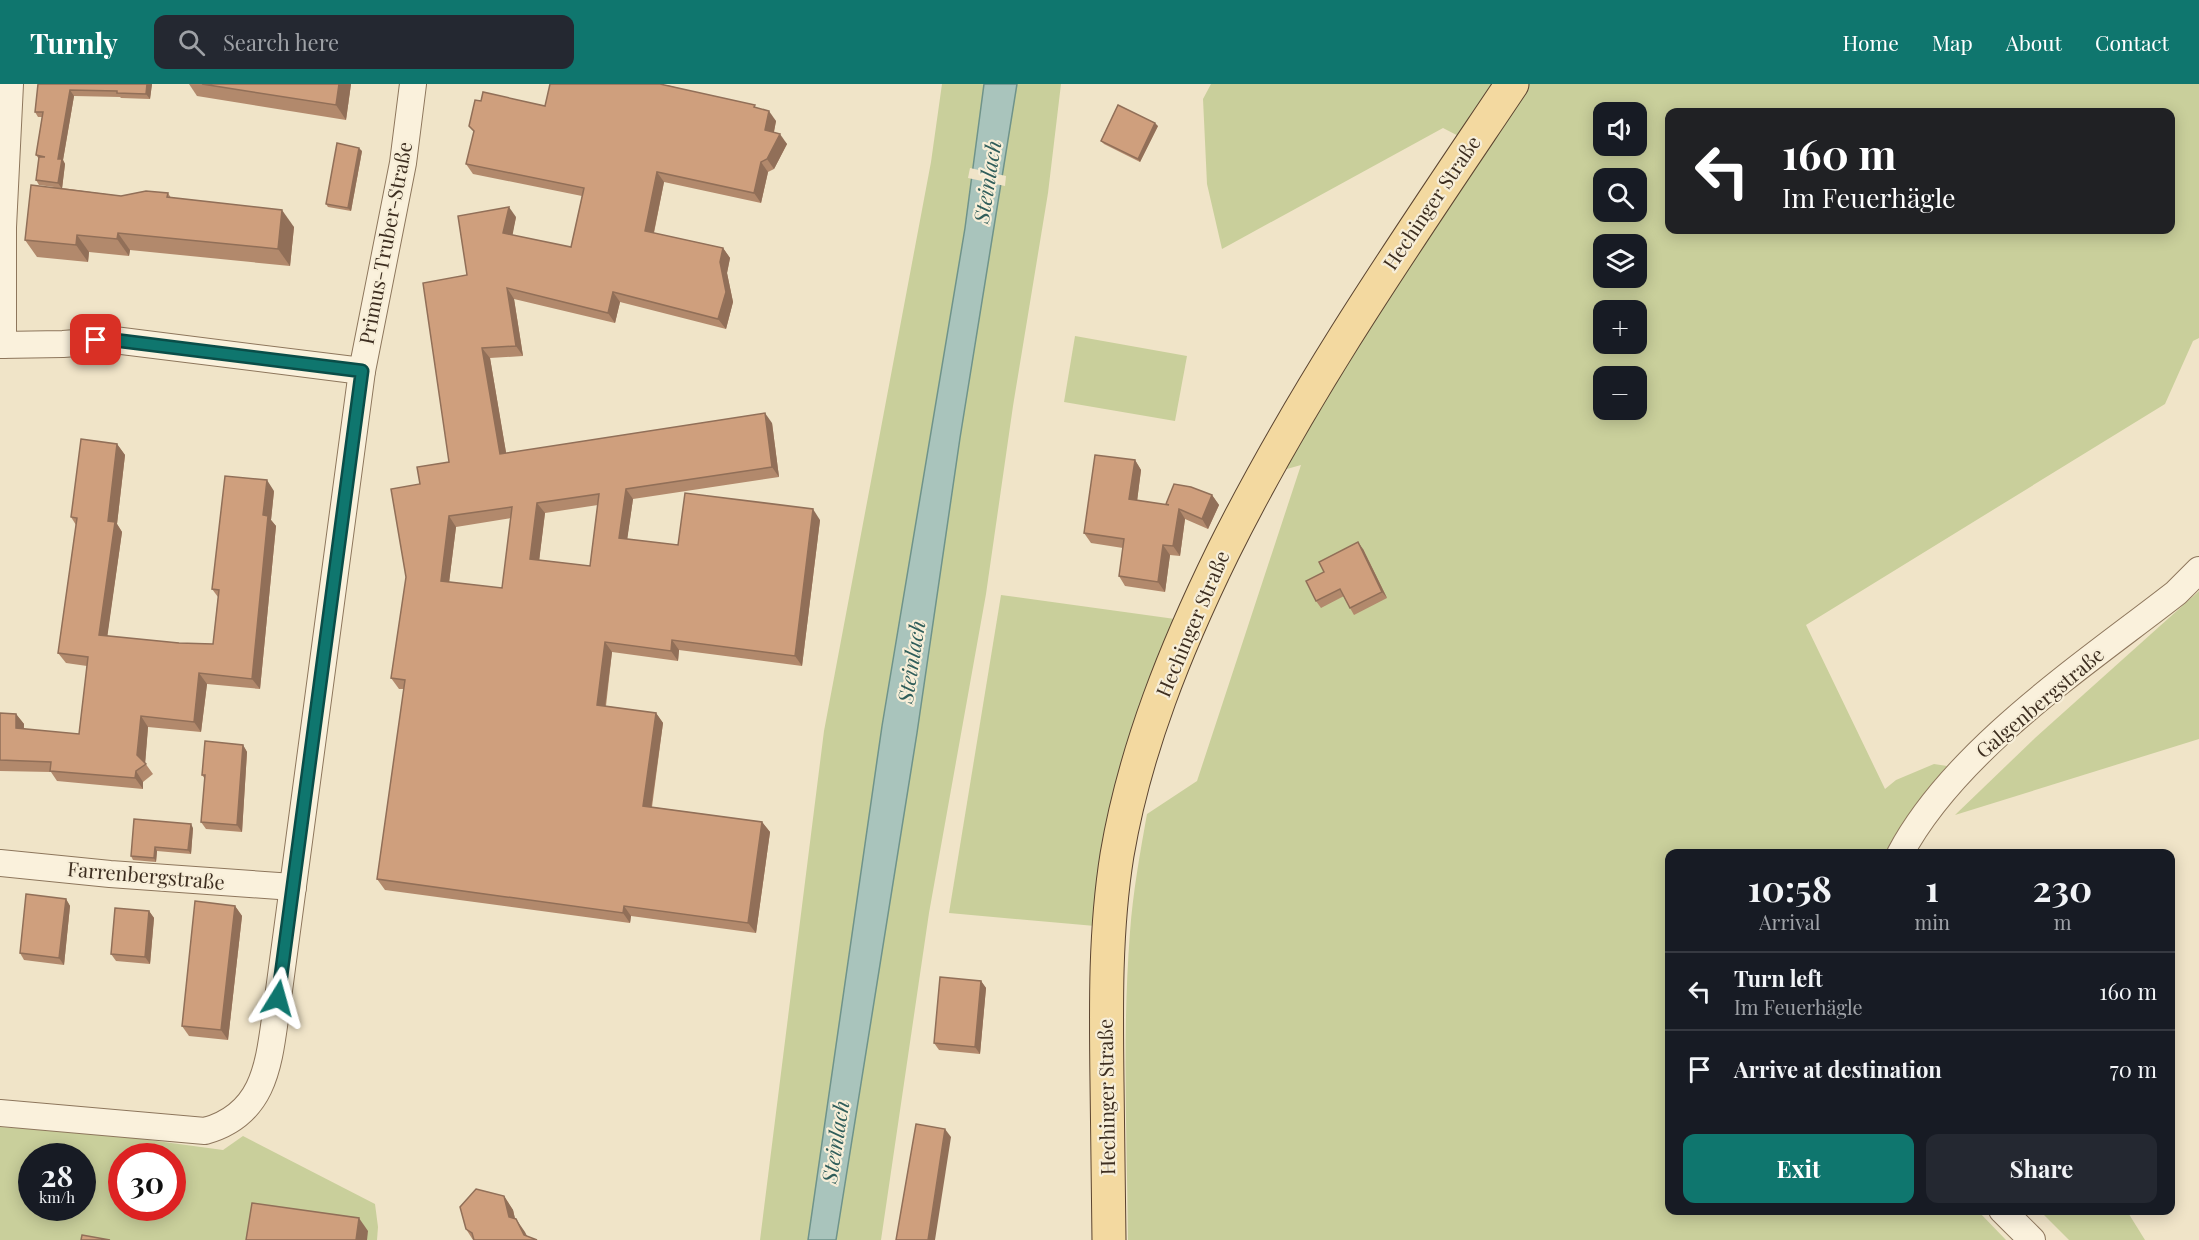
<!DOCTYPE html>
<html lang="en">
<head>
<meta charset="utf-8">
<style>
  :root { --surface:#171b24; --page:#242831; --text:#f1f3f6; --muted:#9ea1a6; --line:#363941; --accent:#0f766e }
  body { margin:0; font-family:"Playfair Display",serif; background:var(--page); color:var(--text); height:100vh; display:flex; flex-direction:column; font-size:22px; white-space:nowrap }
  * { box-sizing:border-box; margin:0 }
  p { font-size:20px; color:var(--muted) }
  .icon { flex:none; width:33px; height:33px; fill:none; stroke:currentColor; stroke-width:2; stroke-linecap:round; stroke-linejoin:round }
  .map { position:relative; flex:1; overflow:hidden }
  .side { position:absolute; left:1665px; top:765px; width:510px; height:366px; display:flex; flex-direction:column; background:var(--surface); border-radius:12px; box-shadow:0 3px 15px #0003 }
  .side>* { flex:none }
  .top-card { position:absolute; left:1665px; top:24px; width:510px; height:126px; border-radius:12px; box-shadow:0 3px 15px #0003; background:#202124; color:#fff; overflow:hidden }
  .fabs { position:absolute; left:1593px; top:18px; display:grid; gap:12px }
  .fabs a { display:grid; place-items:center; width:54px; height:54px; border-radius:12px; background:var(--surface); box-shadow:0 3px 15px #0003; font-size:30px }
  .speed { position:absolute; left:18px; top:1059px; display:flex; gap:12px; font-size:30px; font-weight:700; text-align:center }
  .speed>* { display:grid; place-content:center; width:78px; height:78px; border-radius:50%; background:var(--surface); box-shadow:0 3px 15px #0003; line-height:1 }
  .speed small { font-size:15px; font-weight:400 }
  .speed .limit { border:9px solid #d22; background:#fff; color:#111 }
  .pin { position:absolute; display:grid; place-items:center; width:51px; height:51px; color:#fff; margin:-26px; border-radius:12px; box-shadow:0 3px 9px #0006 }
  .me { position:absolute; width:66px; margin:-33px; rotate:8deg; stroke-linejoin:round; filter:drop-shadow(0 0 4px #0008) }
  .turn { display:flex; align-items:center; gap:21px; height:126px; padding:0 18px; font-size:27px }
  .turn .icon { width:78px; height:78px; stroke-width:2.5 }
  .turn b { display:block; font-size:42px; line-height:51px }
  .eta { display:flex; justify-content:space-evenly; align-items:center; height:102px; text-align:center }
  .eta b { font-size:36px; font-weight:700; line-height:42px }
  .button { display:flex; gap:12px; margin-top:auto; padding:12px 18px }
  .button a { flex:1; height:69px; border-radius:12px; background:var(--accent); color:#fff; font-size:24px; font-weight:700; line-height:69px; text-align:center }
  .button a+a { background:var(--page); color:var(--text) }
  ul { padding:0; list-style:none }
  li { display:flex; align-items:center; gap:18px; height:78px; padding:0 18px; border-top:2px solid var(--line) }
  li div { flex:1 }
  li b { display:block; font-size:22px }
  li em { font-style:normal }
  header { display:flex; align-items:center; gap:36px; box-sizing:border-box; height:84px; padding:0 30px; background:var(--accent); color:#fff }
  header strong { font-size:28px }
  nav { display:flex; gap:33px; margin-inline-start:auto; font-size:21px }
  .search { width:420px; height:54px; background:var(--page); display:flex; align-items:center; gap:15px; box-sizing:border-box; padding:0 21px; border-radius:12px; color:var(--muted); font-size:22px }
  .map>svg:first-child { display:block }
  .green { fill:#c9cf9b; fill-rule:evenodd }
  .water { fill:#a9c4bc; stroke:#6f938a; stroke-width:1.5 }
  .pier { fill:#f0e4c8 }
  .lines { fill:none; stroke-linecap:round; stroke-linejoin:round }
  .street-casing { stroke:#8d765c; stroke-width:28 }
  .primary-casing { stroke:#5b4430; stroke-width:35 }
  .street { stroke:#faf1dc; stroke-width:26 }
  .primary { stroke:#f3d9a0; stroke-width:33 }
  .wall { fill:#b2896c; fill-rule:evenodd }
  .shaded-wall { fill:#916f58 }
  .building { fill:#cf9f7d; stroke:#916f58; stroke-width:1.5; fill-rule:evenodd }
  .route-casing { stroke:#0a4d48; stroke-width:15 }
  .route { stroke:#0f766e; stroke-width:10 }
  .labels { text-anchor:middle; stroke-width:4.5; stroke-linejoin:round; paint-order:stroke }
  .street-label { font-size:20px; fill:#3d2e20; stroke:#f7eed8 }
  .water-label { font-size:21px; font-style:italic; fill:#2f5d5a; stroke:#f7eed8 }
</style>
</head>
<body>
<header>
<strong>Turnly</strong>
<div class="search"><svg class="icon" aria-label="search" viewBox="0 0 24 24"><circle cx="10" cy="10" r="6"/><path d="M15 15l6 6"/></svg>Search here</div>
<nav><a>Home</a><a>Map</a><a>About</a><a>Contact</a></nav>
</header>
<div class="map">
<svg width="2199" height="1156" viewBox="0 0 2199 1156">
  <rect width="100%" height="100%" fill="#f0e4c8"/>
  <g class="green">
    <path d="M 942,0 L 1061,0 L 1048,109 L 1013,322 L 986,510 L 929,829 L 881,1156 L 760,1156 L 824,647 L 931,78 Z"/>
    <path d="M 1211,0 L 2199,0 L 2199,254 L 2193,257 L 2165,320 L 1806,541 L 1885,705 L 1896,696 L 1934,680 L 1947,682 L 1899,746 L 1900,749 L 1890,769 L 1670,770 L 1670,1126 L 1978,1127 L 2006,1156 L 1128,1156 C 1127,1054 1122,950 1130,848 C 1133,808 1140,769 1147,730 L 1197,697 L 1301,381 L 1262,392 L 1472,59 L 1443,44 L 1222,165 L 1207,100 L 1203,15 ZM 1604,28 L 1636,28 L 1636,62 L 1604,62 ZM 1670,28 L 2170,28 L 2170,146 L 1670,146 ZM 1604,94 L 1636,94 L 1636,128 L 1604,128 ZM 1604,160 L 1636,160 L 1636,194 L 1604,194 ZM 1604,226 L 1636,226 L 1636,260 L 1604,260 ZM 1604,292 L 1636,292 L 1636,326 L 1604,326 Z"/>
    <path d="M 1075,252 L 1187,272 L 1175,337 L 1064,318 Z"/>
    <path d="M 2199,507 L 2199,655 L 1955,731 L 2035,654 Z"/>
    <path d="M 1001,511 L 1175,535 L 1095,842 L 949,829 Z"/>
    <path d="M 0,1043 L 90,1048 L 223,1066 L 243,1052 L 375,1120 L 378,1143 L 377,1156 L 0,1156 ZM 32,1072 L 82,1072 L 82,1124 L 32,1124 ZM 122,1072 L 172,1072 L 172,1124 L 122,1124 Z"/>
    <path d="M 2040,1127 L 2127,1127 L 2145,1156 L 2069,1156 Z"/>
  </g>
  <path class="water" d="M 984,0 L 1017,0 L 960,354 L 917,649 L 836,1156 L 808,1156 L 882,642 L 965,144 Z"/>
  <path class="pier" d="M 970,84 L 1006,92 L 1005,102 L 968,94 Z"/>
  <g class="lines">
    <defs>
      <g id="street">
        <path d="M 0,261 L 63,260 L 114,256 L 362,287"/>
        <path d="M 3,261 L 3,143 L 10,0"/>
        <path d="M 1900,770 C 1955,666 2085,580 2176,509 L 2199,486"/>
        <path d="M 0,779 L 110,790 L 293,803"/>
        <path d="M 0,1029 L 205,1047 C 270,1029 269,971 278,914 L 362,287 L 403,79 L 413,0"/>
        <path d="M 2002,1126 L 2032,1156"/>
      </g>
      <path id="primary" d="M 1109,1156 C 1108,1103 1108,1051 1107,998 C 1106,922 1105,846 1117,771 C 1135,665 1176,564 1223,468 C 1305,303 1410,152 1512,0"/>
    </defs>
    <use href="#street" class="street-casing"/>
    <use href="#primary" class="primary-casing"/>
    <use href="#street" class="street"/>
    <use href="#primary" class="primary"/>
  </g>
  <g class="wall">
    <path d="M 38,0 L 152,0 L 150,15 L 121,14 L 120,13 L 74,12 L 63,76 L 65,80 L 62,104 L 121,112 L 168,109 L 171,114 L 294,143 L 290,182 L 130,166 L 129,172 L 89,168 L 88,178 L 37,173 L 25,156 L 54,103 L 39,101 L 36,96 L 39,75 L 36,71 L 42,33 L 38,33 L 35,28 Z"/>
    <path d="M 189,0 L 351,0 L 346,36 L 197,12 Z"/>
    <path d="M 667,1 L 757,24 L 776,37 L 774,48 L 787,60 L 774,85 L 768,88 L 761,119 L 664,98 L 654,149 L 723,164 L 730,174 L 727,189 L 733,218 L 726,245 L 620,218 L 615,239 L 514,215 L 523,272 L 490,274 L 506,369 L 772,339 L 779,393 L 633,415 L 627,455 L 678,461 L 820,436 L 802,582 L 679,566 L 678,577 L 612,568 L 606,622 L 656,629 L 663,639 L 652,723 L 762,738 L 770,748 L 756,849 L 631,832 L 630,839 L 385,806 L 377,795 L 404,605 L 399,605 L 391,594 L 420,400 L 449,378 L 467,191 L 516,133 L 512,151 L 571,163 L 582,112 L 473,90 L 466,80 L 474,48 L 469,42 L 481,17 L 545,22 ZM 598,421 L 590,482 L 539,476 L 545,429 ZM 511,434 L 502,504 L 449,498 L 456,443 Z"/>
    <path d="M 1158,42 L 1140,78 L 1104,60 L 1101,57 Z"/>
    <path d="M 362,67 L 351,127 L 328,123 L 326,120 Z"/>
    <path d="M 117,360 L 125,371 L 117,440 L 122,448 L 107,552 L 179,559 L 213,560 L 218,513 L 212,505 L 274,407 L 271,436 L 276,442 L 260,605 L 207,600 L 201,648 L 148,643 L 145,679 L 153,690 L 143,698 L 143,705 L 57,697 L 51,688 L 0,687 L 0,629 L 16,630 L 24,640 L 24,645 L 79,650 L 87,582 L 66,579 L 58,569 L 76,441 L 71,433 Z"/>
    <path d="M 1135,376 L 1141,386 L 1137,417 L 1166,421 L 1212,411 L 1219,421 L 1208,445 L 1185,435 L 1180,472 L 1170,471 L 1165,508 L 1125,502 L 1119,492 L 1123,464 L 1091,459 L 1084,449 Z"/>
    <path d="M 1363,465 L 1387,514 L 1354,531 L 1350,524 L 1344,512 L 1321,524 L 1316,517 L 1324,488 Z"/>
    <path d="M 243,661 L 247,668 L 242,748 L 206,745 L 201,738 L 205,695 L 202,691 Z"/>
    <path d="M 193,744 L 191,770 L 157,767 L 156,778 L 133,776 L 131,772 Z"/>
    <path d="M 66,815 L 70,822 L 64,881 L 24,876 L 20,869 Z"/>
    <path d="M 235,822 L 242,832 L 228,956 L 189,952 L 182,942 Z"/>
    <path d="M 149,827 L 154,834 L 150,880 L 116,877 L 111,870 Z"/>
    <path d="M 981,897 L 986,904 L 980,970 L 939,966 L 934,959 Z"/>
    <path d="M 504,1112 L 513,1126 L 515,1135 L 527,1152 L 537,1156 L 473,1156 L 466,1145 Z"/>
  </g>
  <g class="shaded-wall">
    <path d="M 147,0 L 152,0 L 150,15 L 146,10 Z"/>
    <path d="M 339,0 L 351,0 L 346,36 L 336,21 Z"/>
    <path d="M 70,6 L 74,12 L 63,76 L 65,80 L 62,105 L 58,99 L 58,75 Z"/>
    <path d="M 769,27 L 776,37 L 772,57 L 765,46 Z"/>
    <path d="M 1155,39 L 1158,42 L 1140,78 L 1138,75 Z"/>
    <path d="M 780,50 L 787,60 L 774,85 L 767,75 Z"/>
    <path d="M 359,64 L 362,67 L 351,127 L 348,124 Z"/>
    <path d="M 761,78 L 768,88 L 761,119 L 754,109 Z"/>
    <path d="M 657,88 L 664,98 L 652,157 L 645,147 Z"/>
    <path d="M 509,123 L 516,133 L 511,159 L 503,149 Z"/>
    <path d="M 282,126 L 294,143 L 290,182 L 278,165 Z"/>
    <path d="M 118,149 L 130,166 L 129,172 L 117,155 Z"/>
    <path d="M 77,151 L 89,168 L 88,178 L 76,161 Z"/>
    <path d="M 723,164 L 730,174 L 727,189 L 733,218 L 726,245 L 718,235 L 720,178 Z"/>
    <path d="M 507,204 L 514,215 L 523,272 L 516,262 Z"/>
    <path d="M 613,208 L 620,218 L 615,239 L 608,229 Z"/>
    <path d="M 482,264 L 490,274 L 508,380 L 500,370 Z"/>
    <path d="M 765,329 L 772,339 L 779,393 L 772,383 Z"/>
    <path d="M 117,360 L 125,371 L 117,440 L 122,448 L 106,562 L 99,551 L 108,437 Z"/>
    <path d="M 1135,376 L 1141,386 L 1136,425 L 1129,415 Z"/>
    <path d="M 267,396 L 274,407 L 271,436 L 276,442 L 260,605 L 252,595 L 263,431 Z"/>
    <path d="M 626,405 L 633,415 L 626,464 L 619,454 Z"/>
    <path d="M 1212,411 L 1219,421 L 1208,445 L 1202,435 Z"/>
    <path d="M 537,419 L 545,429 L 538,486 L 530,475 Z"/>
    <path d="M 813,425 L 820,436 L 802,582 L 795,572 Z"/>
    <path d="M 1179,425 L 1185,435 L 1180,472 L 1173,462 Z"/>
    <path d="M 449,432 L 456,443 L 448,507 L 441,497 Z"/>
    <path d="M 1358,458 L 1363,465 L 1387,514 L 1382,508 Z"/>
    <path d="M 1163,461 L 1170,471 L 1165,508 L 1158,498 Z"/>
    <path d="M 672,556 L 679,566 L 678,577 L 671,567 Z"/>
    <path d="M 605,558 L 612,568 L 604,631 L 597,621 Z"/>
    <path d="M 199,589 L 207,600 L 201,648 L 194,638 Z"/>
    <path d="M 656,629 L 663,639 L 650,732 L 643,722 Z"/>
    <path d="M 16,630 L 24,640 L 23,655 L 16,644 Z"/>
    <path d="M 141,632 L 148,643 L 145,681 L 137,671 Z"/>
    <path d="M 243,661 L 247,668 L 242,748 L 237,741 Z"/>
    <path d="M 136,687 L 143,698 L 143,705 L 135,694 Z"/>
    <path d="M 762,738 L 770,748 L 756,849 L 748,839 Z"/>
    <path d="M 191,740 L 193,744 L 191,770 L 188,766 Z"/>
    <path d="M 155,763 L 157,767 L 156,778 L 154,774 Z"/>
    <path d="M 66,815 L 70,822 L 64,881 L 59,874 Z"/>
    <path d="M 235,822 L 242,832 L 228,956 L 221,946 Z"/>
    <path d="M 624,822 L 631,832 L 630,839 L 623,829 Z"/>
    <path d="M 149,827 L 154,834 L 150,880 L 145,873 Z"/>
    <path d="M 981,897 L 986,904 L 980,970 L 975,963 Z"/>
    <path d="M 945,1045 L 951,1053 L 935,1156 L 928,1156 Z"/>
    <path d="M 504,1112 L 513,1126 L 518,1147 L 509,1133 Z"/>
    <path d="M 359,1134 L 368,1147 L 367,1156 L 356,1156 Z"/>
    <path d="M 516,1135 L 525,1148 L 529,1156 L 524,1151 Z"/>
  </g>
  <g class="building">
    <path d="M 38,0 L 147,0 L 146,10 L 117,9 L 117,7 L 70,6 L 58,75 L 62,75 L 58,99 L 36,96 L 39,73 L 45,73 L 36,71 L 43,28 L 35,28 Z"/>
    <path d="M 202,0 L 339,0 L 336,21 Z"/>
    <path d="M 550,0 L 660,0 L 755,21 L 754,23 L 769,27 L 765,46 L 780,50 L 767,75 L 761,78 L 754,109 L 657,88 L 645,147 L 723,164 L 720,178 L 726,208 L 718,235 L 613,208 L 608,229 L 507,204 L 516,262 L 482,264 L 500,370 L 765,329 L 772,383 L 626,405 L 619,454 L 678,461 L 685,409 L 813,425 L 795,572 L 672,556 L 671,567 L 605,558 L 597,621 L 656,629 L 643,722 L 762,738 L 748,839 L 624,822 L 623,829 L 377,795 L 405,596 L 391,594 L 406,493 L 391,405 L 420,400 L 417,383 L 449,378 L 423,199 L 467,191 L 458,132 L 509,123 L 503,149 L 571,163 L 584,104 L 466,80 L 474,47 L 469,42 L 475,16 L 481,17 L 483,8 L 545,22 ZM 599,410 L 590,482 L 530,475 L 537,419 ZM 512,423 L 502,504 L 441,497 L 449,432 Z"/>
    <path d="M 1118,21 L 1155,39 L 1138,75 L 1101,57 Z"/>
    <path d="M 337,59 L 359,64 L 348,124 L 326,120 Z"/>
    <path d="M 31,101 L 121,112 L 146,107 L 168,109 L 167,113 L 282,126 L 278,165 L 118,149 L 117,155 L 77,151 L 76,161 L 25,156 Z"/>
    <path d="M 81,355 L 117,360 L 108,437 L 115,438 L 99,551 L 179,559 L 213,560 L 219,506 L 212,505 L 225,392 L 267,396 L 263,431 L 268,432 L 252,595 L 199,589 L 194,638 L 141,632 L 137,671 L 146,680 L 136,687 L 135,694 L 50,687 L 51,678 L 0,676 L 0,629 L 16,630 L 16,644 L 79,650 L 88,573 L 58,569 L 77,434 L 71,433 Z"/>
    <path d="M 1095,371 L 1135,376 L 1129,415 L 1169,421 L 1166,420 L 1174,400 L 1191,403 L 1212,411 L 1202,435 L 1179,425 L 1173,462 L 1163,461 L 1158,498 L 1119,492 L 1124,455 L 1084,449 Z"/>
    <path d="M 1358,458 L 1382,508 L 1350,524 L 1340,505 L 1316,517 L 1306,497 L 1324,488 L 1319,478 Z"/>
    <path d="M 205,657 L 243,661 L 237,741 L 201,738 L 205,691 L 202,691 Z"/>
    <path d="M 134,735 L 191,740 L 188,766 L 155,763 L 154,774 L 131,772 Z"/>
    <path d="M 26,810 L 66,815 L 59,874 L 20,869 Z"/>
    <path d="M 195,817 L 235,822 L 221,946 L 182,942 Z"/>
    <path d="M 115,824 L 149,827 L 145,873 L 111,870 Z"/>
    <path d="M 940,893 L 981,897 L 975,963 L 934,959 Z"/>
    <path d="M 916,1040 L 945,1045 L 928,1156 L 896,1156 Z"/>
    <path d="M 476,1105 L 504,1112 L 509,1133 L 516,1135 L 524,1151 L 537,1156 L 474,1156 L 472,1149 L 466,1145 L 460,1123 Z"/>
    <path d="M 252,1119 L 359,1134 L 356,1156 L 246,1156 Z"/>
    <path d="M 82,1151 L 110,1156 L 81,1156 Z"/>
  </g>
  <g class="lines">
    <defs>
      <path id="route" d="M 96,256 L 114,256 L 362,287 L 278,914"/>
    </defs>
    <use href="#route" class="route-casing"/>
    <use href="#route" class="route"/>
  </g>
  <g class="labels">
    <g class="street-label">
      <text transform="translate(1432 119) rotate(-56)" y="7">Hechinger Straße</text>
      <text transform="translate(386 159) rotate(-79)" y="7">Primus-Truber-Straße</text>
      <text transform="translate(1193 540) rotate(-67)" y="7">Hechinger Straße</text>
      <text transform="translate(2040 619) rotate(-40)" y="7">Galgenbergstraße</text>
      <text transform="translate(146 792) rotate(5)" y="7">Farrenbergstraße</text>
      <text transform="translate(1107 1013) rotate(-91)" y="7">Hechinger Straße</text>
    </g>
    <g class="water-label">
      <text transform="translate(988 98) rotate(-81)" y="7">Steinlach</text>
      <text transform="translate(912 578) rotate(-81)" y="7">Steinlach</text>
      <text transform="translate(836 1058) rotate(-81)" y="7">Steinlach</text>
    </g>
  </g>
</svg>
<div class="fabs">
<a><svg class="icon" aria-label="sound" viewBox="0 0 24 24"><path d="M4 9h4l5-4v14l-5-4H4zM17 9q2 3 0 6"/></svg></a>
<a><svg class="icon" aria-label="search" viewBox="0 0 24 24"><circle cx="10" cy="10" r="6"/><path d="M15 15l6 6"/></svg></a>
<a><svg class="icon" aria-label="layers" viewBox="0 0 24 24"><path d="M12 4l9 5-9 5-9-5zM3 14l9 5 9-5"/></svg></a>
<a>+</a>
<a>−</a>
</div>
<div class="speed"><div>28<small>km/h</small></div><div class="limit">30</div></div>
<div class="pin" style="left:96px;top:256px;background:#d93025"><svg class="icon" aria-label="arrive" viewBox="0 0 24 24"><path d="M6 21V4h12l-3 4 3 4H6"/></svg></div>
<svg class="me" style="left:278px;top:914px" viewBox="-20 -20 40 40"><path d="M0-17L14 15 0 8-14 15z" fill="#0f766e" stroke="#fff" stroke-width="4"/></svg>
<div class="top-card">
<div class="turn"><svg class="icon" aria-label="left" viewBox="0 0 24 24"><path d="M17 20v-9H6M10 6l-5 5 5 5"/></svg><div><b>160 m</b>Im Feuerhägle</div></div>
</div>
<section class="side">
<div class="eta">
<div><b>10:58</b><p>Arrival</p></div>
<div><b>1</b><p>min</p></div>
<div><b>230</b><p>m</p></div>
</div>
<ul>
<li><svg class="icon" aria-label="left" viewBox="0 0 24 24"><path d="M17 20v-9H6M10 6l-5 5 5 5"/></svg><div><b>Turn left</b><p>Im Feuerhägle</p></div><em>160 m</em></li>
<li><svg class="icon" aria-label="arrive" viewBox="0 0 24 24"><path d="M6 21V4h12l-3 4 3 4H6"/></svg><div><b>Arrive at destination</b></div><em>70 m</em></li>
</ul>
<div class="button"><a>Exit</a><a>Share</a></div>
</section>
</div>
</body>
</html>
